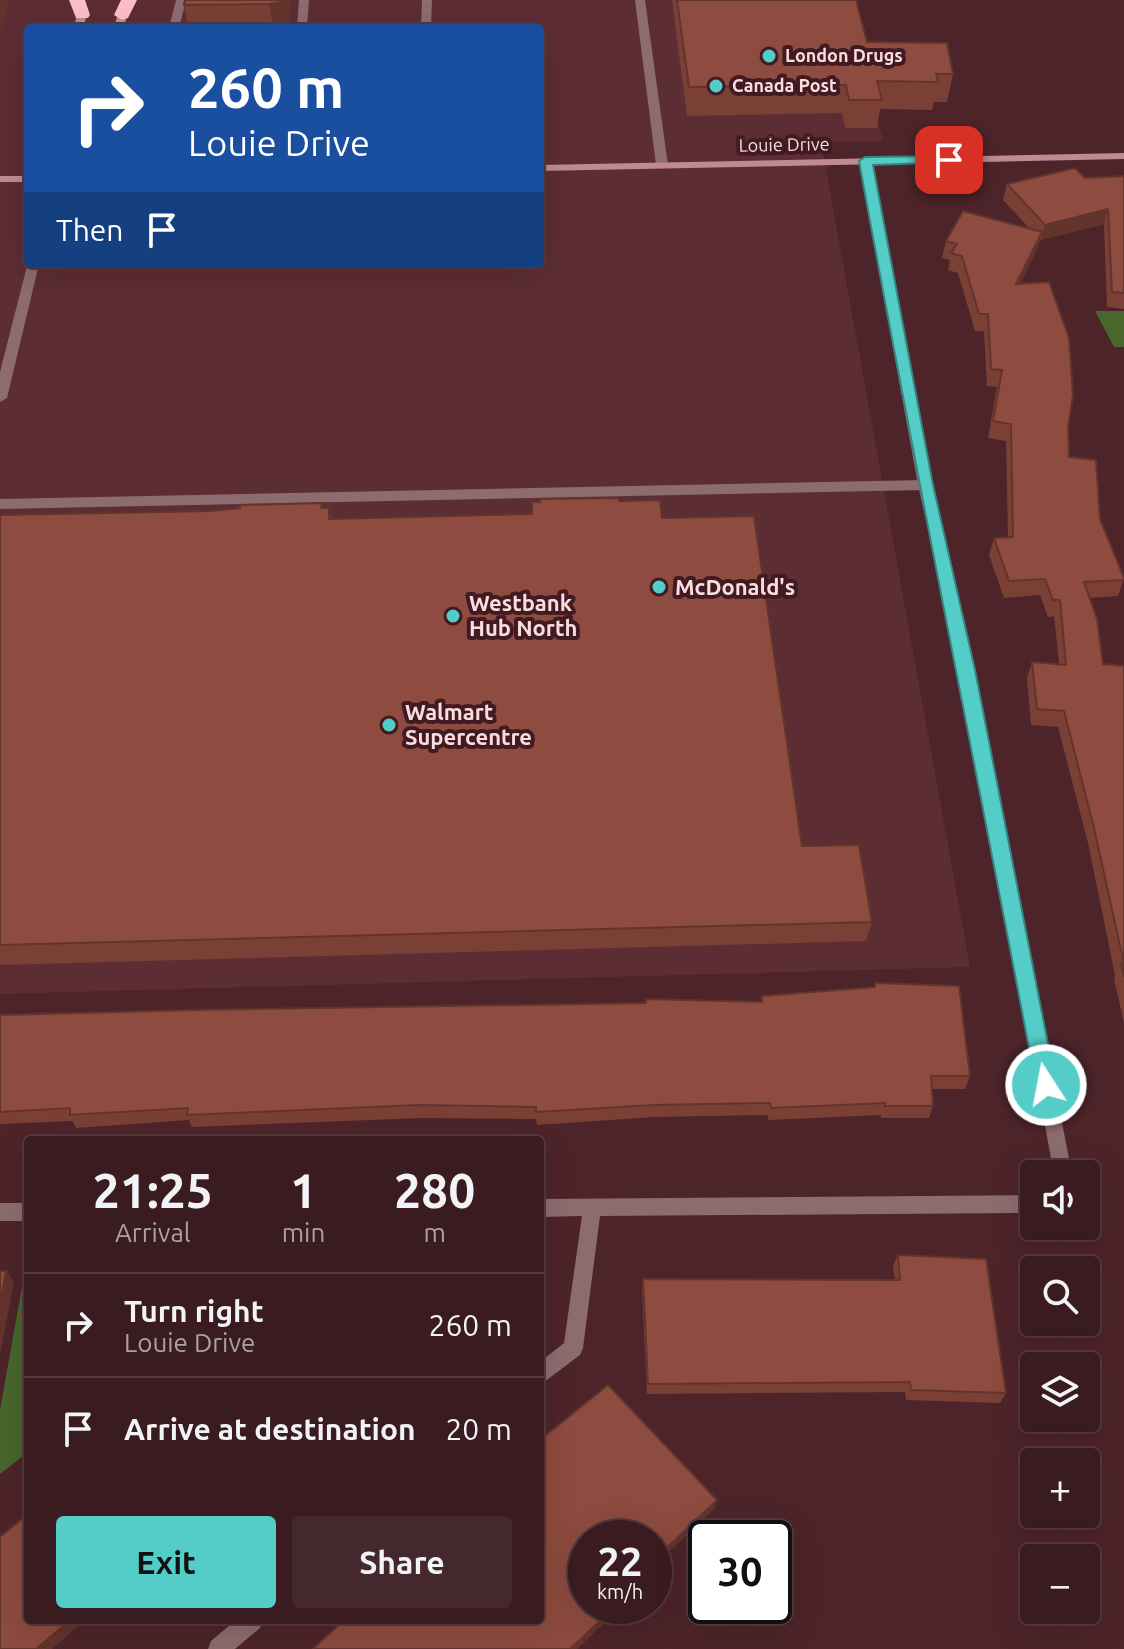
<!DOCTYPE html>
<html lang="en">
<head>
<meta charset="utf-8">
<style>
  :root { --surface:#3a1b20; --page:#45282d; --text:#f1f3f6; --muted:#aba1a5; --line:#54393e; --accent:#54cdc8 }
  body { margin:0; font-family:Ubuntu,sans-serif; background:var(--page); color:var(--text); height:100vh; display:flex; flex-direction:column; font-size:30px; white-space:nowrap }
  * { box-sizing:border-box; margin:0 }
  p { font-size:26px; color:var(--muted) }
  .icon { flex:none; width:44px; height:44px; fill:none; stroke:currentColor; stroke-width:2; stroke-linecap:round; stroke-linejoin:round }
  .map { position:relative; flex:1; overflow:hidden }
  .side { position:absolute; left:24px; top:1136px; width:520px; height:488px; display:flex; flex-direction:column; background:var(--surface); border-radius:8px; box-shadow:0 8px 32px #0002,0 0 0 2px var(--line) }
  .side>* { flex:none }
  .banner { position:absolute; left:24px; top:24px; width:520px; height:244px; border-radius:8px; box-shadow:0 8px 32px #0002,0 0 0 2px var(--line); background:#1a4fa0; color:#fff; overflow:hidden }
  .buttons { position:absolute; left:1020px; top:1160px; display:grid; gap:16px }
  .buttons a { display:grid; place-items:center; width:80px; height:80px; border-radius:8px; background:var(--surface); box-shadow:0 8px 32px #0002,0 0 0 2px var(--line); font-size:40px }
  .speed { position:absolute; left:568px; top:1520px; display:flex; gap:16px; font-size:40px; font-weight:700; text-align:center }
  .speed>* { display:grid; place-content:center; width:104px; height:104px; border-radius:50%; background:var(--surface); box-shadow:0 8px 32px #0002,0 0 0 2px var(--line); line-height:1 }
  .speed small { font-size:20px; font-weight:400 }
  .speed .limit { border:4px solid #111; border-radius:12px; background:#fff; color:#111 }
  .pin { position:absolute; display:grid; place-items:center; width:68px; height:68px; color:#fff; margin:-34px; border-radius:16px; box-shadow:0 4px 12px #0006 }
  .me { position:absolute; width:88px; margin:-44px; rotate:349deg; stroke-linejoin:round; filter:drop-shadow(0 0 6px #0008) }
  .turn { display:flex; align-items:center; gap:28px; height:168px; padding:0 32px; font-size:36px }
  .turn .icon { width:104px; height:104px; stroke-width:2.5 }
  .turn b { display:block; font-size:56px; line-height:68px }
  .then { display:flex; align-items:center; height:76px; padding:0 32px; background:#0003; gap:16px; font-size:30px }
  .eta { display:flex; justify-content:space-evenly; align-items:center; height:136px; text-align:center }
  .eta b { font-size:48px; font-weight:700; line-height:56px }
  .cta { display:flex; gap:16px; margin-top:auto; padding:16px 32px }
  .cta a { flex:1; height:92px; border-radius:8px; background:var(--accent); color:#111; font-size:32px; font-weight:700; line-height:92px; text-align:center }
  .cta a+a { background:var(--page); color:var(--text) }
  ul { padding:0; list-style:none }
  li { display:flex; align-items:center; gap:24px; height:104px; padding:0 32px; border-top:2px solid var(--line) }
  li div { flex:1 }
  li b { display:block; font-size:30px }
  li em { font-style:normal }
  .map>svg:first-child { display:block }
  .built { fill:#5d2d34; fill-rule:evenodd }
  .green { fill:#49662d }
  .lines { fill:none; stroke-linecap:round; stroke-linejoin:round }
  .lane { fill:#8c6c6f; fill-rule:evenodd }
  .street { fill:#8c6c6f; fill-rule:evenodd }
  .secondary { fill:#bf8b91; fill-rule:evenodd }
  .highway { fill:#febec5; fill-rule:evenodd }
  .wall { fill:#7a4036 }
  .shaded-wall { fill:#63342c }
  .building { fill:#8e4b3f; stroke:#63342c; stroke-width:2 }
  .route { fill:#54cdc8; stroke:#378582; stroke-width:2 }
  .poi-dot { fill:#54cdc8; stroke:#421a21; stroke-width:3 }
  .labels { text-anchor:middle; stroke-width:8; stroke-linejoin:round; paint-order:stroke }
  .far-poi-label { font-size:18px; font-weight:bold; fill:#f9dddf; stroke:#421a21; text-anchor:start }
  .far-street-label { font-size:18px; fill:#f9dddf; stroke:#421a21 }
  .poi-label { font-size:22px; font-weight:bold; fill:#f9dddf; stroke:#421a21; text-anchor:start }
</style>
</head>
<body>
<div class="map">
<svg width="1124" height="1649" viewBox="0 0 1124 1649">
  <rect width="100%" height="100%" fill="#4d242a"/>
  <path class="built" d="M 0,0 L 848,0 L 883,141 L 821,142 L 970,967 L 0,994 ZM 28,28 L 540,28 L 540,264 L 28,264 Z"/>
  <g class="green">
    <path d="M 1095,311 L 1124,311 L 1124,347 L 1114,347 Z"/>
    <path d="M 23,1281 L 28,1281 L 28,1452 L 0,1474 L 0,1410 Z"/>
  </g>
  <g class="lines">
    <g class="lane">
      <path d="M 176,0 L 186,0 L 179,28 L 169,28 Z"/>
      <path d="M 299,0 L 309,0 L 307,28 L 297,28 Z"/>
      <path d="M 422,0 L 432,0 L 431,28 L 421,28 Z"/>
      <path d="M 635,0 L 645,0 L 668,165 L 662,168 L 656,165 Z"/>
      <path d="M 28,262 L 39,264 L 7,398 L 0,402 L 0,372 Z"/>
      <path d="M 925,480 L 932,485 L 925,490 L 0,509 L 0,499 Z"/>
    </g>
    <g class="street">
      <path d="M 865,158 L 871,161 L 932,485 L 974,670 L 1072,1174 L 1054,1174 L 960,670 L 918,485 L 859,161 Z"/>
      <path d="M 1034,1195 L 1034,1213 L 600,1216 L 583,1348 L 580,1355 L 540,1385 L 540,1362 L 564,1343 L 582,1216 L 540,1217 L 540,1199 Z"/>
      <rect x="0" y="1203" width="28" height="18"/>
      <path d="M 236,1620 L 263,1620 L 260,1628 L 235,1649 L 208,1649 L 211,1641 Z"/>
    </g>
    <g class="secondary">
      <path d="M 78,13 L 87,15 L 83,28 L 73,28 Z"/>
      <path d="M 118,13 L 127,15 L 124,28 L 114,28 Z"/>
      <path d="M 1124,153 L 1124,159 L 540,171 L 540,165 Z"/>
      <rect x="0" y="176" width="28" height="6"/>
    </g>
    <g class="highway">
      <path d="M 69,0 L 85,0 L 90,15 L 88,18 L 76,18 Z"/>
      <path d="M 121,0 L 137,0 L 128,18 L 122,20 L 114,15 Z"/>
    </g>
  </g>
  <g class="wall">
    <path d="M 291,0 L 289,21 L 286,25 L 273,26 L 188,28 L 184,5 Z"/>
    <path d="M 672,0 L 856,0 L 867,42 L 953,74 L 947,102 L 934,102 L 932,110 L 880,109 L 877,128 L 845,128 L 842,113 L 687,116 Z"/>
    <path d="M 1124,176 L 1124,309 L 1107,307 L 1104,224 L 1040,240 L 1037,249 L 1020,283 L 1068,428 L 1069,457 L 1100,519 L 1124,578 L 1118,596 L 1089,598 L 1103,664 L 1124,666 L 1124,1023 L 1114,979 L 1115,975 L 1088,843 L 1058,727 L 1031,725 L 1027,678 L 1032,662 L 1059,664 L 1054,616 L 1048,617 L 1040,595 L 1004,598 L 989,555 L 994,538 L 1008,537 L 1006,441 L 988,438 L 997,387 L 987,386 L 984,331 L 975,331 L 958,273 L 948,270 L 950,260 L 942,258 L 946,241 L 1030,229 L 1003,200 L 1007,184 L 1085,178 Z"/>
    <path d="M 619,501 L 662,518 L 802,846 L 872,922 L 866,941 L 0,965 L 0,515 L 211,511 L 322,503 L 322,508 L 329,508 L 331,519 L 532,514 Z"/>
    <path d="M 875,983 L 970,1076 L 965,1089 L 932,1089 L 933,1106 L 929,1118 L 881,1118 L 881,1115 L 768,1120 L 768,1115 L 654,1117 L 537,1125 L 536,1119 L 422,1118 L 192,1127 L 189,1120 L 76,1128 L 72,1121 L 0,1124 L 0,1015 L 761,1002 L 762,996 L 874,987 Z"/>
    <path d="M 898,1255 L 1006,1393 L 1000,1403 L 906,1400 L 905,1392 L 647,1394 L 642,1290 L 643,1279 L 895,1280 L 893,1266 Z"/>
  </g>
  <g class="shaded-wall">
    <path d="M 0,0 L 6,0 L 8,5 L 0,31 Z"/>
    <path d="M 285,0 L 291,0 L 289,21 L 286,25 L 273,26 L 269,4 Z"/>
    <path d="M 1108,209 L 1104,224 L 1041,240 L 1045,225 Z"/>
    <path d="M 1042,232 L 1037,249 L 1012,301 L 1016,284 Z"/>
    <path d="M 6,1271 L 14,1282 L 0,1355 L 0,1304 Z"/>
    <path d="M 717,1500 L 715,1508 L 654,1566 L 654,1560 Z"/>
    <path d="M 617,1606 L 616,1612 L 577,1649 L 570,1649 Z"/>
    <path d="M 70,1620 L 85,1620 L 52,1649 L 36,1649 Z"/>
  </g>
  <g class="building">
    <path d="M 185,0 L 285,0 L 283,2 L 269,4 L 184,5 Z"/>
    <path d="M 677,0 L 856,0 L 867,42 L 947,43 L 953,74 L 936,74 L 938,82 L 877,81 L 882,100 L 849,100 L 846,85 L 689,87 Z"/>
    <path d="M 1075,168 L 1085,178 L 1124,176 L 1124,293 L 1112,292 L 1108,209 L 1045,225 L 1007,184 Z"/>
    <path d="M 963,211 L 1042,232 L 1016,284 L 1049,282 L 1069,338 L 1073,395 L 1068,428 L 1069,457 L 1096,460 L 1100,519 L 1124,578 L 1124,580 L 1084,582 L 1097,619 L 1103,664 L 1124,666 L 1124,977 L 1121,964 L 1124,964 L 1094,828 L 1064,711 L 1037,709 L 1032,662 L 1066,665 L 1060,600 L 1053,600 L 1045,579 L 1009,581 L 994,538 L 1013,537 L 1011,424 L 993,421 L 1002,370 L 991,369 L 988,314 L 979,314 L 962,256 L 951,253 L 957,244 L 946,241 Z"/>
    <path d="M 619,498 L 619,501 L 660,500 L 662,518 L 754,516 L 802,846 L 859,845 L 872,922 L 0,945 L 0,515 L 211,511 L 240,508 L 240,505 L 322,503 L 321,508 L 329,508 L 329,519 L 532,514 L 532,502 L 540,502 L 540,499 Z"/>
    <path d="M 875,983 L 959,986 L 970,1076 L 931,1076 L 933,1106 L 885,1106 L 885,1103 L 771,1108 L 770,1103 L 655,1105 L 536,1112 L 536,1107 L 420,1105 L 187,1115 L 188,1108 L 70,1115 L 70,1108 L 0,1112 L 0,1015 L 195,1010 L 646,1003 L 646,999 L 762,1002 L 762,996 L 875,987 Z"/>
    <path d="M 898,1255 L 986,1259 L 1006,1393 L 911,1390 L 910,1382 L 648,1384 L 643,1279 L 900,1280 Z"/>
    <path d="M 0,1271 L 6,1271 L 0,1304 Z"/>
    <path d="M 608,1385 L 717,1500 L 654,1560 L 654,1538 L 586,1538 L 586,1606 L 616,1606 L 570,1649 L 313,1649 L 344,1620 L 540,1620 L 540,1440 Z"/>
    <path d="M 28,1514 L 28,1620 L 70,1620 L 36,1649 L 0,1649 L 0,1537 Z"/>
  </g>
  <path class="route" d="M 949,156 L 954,157 L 954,162 L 873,165 L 933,485 L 975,670 L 1056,1085 L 1053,1092 L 1046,1094 L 1039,1092 L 1036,1085 C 978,777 915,470 859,161 L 865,157 Z"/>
  <g class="poi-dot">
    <circle cx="769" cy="56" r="8"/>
    <circle cx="716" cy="86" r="8"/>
    <circle cx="659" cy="587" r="8"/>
    <circle cx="453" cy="616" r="8"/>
    <circle cx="389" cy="725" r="8"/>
  </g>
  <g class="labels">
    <g class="far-poi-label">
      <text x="785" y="62">London Drugs</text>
      <text x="732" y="92">Canada Post</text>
    </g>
    <g class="far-street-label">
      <text transform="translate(784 145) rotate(-1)" y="6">Louie Drive</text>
    </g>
    <g class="poi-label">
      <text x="675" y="595">McDonald's</text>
      <text x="469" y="611">Westbank<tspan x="469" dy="25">Hub North</tspan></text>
      <text x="405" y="720">Walmart<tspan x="405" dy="25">Supercentre</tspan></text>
    </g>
  </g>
</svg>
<div class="buttons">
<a><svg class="icon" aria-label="sound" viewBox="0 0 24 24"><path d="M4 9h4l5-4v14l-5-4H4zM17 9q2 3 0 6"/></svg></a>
<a><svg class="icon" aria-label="search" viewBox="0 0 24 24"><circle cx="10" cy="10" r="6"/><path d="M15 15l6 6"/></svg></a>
<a><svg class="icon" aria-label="layers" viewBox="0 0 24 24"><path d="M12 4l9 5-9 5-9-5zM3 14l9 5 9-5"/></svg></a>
<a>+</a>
<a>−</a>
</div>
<div class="speed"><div>22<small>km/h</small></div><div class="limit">30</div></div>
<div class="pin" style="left:949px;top:160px;background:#d93025"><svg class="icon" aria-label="arrive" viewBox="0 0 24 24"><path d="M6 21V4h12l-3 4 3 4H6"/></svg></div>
<svg class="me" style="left:1046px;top:1085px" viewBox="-20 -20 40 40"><circle r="17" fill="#54cdc8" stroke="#fff" stroke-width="3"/><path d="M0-11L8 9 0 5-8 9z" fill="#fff"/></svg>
<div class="banner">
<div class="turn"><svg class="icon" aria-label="right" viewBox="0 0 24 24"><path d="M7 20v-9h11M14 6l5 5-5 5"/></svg><div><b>260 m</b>Louie Drive</div></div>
<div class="then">Then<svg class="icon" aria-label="arrive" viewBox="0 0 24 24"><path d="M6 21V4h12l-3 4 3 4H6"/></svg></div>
</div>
<section class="side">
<div class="eta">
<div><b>21:25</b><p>Arrival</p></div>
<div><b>1</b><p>min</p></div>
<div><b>280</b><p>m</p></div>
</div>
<ul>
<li><svg class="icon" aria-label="right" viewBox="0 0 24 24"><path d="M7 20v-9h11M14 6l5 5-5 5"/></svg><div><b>Turn right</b><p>Louie Drive</p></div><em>260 m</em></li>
<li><svg class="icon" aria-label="arrive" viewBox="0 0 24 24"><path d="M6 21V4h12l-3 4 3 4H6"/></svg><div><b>Arrive at destination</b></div><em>20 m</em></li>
</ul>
<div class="cta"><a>Exit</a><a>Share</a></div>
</section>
</div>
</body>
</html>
